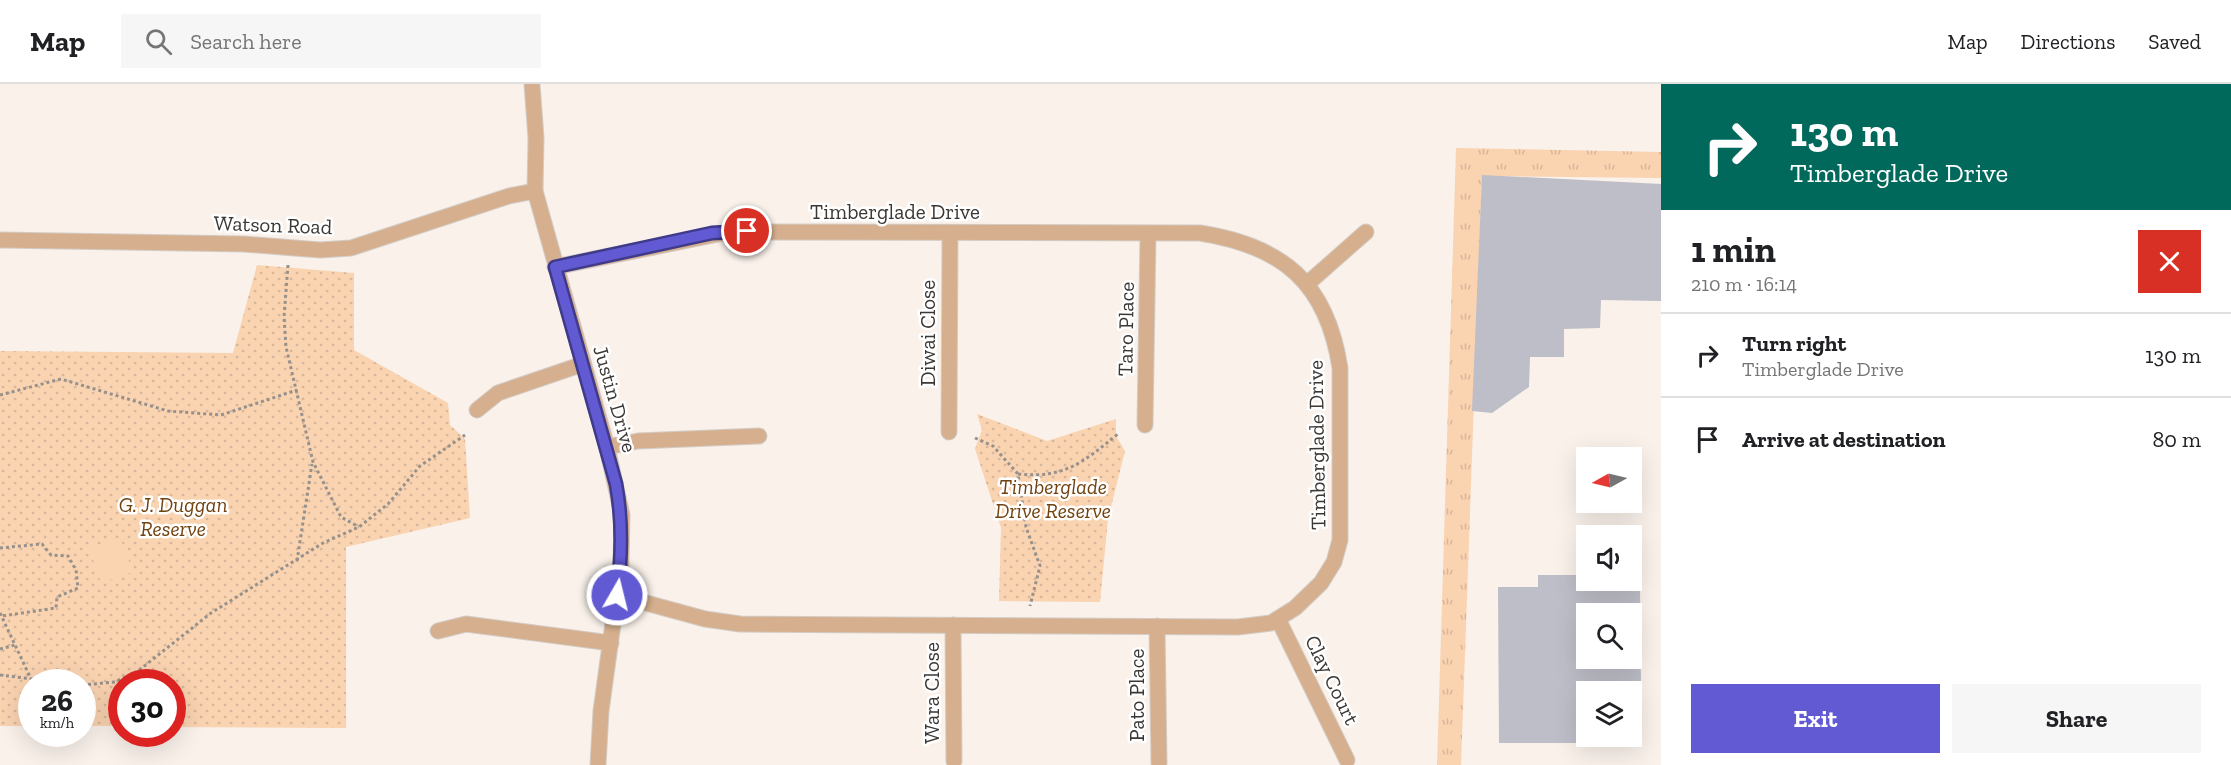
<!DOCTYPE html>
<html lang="en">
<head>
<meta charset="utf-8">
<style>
  :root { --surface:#fff; --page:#f6f6f6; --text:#202124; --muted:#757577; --line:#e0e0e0; --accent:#615ad3 }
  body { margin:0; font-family:"Zilla Slab",serif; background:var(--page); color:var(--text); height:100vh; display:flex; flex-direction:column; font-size:22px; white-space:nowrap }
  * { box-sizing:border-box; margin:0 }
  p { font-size:20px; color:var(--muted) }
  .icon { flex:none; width:33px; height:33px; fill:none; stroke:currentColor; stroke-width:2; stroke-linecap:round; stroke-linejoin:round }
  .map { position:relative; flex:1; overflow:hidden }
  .details { display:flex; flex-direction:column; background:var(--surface); width:570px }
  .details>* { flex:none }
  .top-card { background:#00695c; color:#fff; overflow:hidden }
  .needle { width:39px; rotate:262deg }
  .controls { position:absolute; left:1576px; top:363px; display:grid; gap:12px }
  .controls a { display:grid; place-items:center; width:66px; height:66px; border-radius:0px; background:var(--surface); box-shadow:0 6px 24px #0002; font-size:30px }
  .speed { position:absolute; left:18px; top:585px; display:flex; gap:12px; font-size:30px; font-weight:700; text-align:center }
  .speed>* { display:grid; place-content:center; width:78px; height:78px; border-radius:50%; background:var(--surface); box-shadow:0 6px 24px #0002; line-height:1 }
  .speed small { font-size:15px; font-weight:400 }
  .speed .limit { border:9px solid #d22; background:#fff; color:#111 }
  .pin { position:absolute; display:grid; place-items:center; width:51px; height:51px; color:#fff; margin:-26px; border:3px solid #fff; border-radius:50%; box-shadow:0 2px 6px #0007 }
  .me { position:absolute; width:66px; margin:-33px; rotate:8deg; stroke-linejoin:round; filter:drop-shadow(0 0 4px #0008) }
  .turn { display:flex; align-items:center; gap:21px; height:126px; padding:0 30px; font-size:27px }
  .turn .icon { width:78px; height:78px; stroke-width:2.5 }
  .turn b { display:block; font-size:42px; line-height:51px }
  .round { display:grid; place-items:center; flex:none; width:63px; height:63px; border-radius:0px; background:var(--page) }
  .overview { display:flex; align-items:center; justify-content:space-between; height:102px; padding:0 30px }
  h1 { font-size:36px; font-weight:700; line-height:45px }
  .action { display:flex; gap:12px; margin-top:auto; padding:12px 30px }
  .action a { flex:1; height:69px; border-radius:0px; background:var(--accent); color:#fff; font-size:24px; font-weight:700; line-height:69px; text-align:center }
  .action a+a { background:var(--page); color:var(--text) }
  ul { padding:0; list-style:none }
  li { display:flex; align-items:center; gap:18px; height:84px; padding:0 30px; border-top:2px solid var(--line) }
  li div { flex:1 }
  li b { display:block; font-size:22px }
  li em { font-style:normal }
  header { display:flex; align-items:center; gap:36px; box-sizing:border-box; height:84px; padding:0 30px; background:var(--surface); border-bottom:2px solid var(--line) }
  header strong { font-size:28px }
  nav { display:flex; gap:33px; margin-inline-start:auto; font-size:21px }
  .search { width:420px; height:54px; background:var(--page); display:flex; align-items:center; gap:15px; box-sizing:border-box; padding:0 21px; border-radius:0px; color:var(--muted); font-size:22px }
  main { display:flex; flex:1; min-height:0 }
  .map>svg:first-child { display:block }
  .grass { fill:url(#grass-tufts) }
  .park { fill:url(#park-dots) }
  .pitch { fill:#fad3b1 }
  .building { fill:#bdbec7; fill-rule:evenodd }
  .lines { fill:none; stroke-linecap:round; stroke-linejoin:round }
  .minor-casing { stroke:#d3ccc6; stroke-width:17 }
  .path { stroke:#97918c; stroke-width:3; stroke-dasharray:3 3; stroke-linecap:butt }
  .minor { stroke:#d6b08e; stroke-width:15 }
  .route-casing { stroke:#3f3a89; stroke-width:15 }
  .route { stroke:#615ad3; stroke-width:10 }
  .labels { text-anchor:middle; stroke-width:5; stroke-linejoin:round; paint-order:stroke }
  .street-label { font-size:21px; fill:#3a3734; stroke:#fff }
  .park-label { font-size:21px; font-style:italic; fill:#71420f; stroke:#fff }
</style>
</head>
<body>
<header>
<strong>Map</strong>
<div class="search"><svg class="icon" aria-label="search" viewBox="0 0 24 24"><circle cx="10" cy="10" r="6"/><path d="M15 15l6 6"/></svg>Search here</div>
<nav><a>Map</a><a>Directions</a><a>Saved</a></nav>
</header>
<main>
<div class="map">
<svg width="1661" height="681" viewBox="0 0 1661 681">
  <defs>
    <pattern id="grass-tufts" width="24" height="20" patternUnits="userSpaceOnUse" patternTransform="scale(1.5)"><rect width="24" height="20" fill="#fad3b1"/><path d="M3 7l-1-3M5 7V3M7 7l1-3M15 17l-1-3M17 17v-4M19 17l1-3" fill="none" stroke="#d7b699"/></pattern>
    <pattern id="park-dots" width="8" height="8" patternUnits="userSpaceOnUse" patternTransform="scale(1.5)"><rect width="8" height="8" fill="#fad3b1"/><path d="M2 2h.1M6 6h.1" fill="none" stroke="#d7b699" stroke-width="1.8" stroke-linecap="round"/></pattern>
  </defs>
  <rect width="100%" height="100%" fill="#f9f1ea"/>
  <path class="grass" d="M 1456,64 L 1661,68 L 1661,94 L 1482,92 L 1461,681 L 1437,681 Z"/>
  <g class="park">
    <path d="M 257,181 L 354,189 L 354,266 L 448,319 L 450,341 L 465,355 L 470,434 L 346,463 L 346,644 L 173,643 L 172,598 L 122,598 L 121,642 L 83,642 L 82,598 L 32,598 L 31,642 L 0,642 L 0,267 L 233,269 Z"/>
    <path d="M 977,330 L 1047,357 L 1116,335 L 1116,352 L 1125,367 L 1108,435 L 1100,518 L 999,517 L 1001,444 L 975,365 L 982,346 Z"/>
  </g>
  <path class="pitch" d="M 120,453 L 133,488 L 101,499 L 89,465 Z"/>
  <g class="building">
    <path d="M 1482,91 L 1661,100 L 1661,217 L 1601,216 L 1600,244 L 1564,245 L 1564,273 L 1530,273 L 1529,303 L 1492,329 L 1472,327 Z"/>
    <path d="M 1538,491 L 1580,491 L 1581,504 L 1640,503 L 1641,604 L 1587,608 L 1587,652 L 1610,652 L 1610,659 L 1499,659 L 1498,503 L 1538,503 ZM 1587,530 L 1632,530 L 1632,574 L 1587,574 Z"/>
  </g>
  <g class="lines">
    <defs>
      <g id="minor">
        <path d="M 532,0 L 536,54 L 535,107 L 607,363 L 622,431 L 621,481 L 601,627 L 598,681"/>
        <path d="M 0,156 L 244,160 L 320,166 L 351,164 L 509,112 L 535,107"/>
        <path d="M 555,183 L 728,148 L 1200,149 C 1283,162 1327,199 1340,284 L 1340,456 L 1334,478 L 1321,499 L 1295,524 L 1271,539 L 1238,543 L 740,540 L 705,535 L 617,511"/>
        <path d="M 1307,200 L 1366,148"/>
        <path d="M 477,326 L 498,309 L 583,280"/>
        <path d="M 1145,341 L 1148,150"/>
        <path d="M 949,348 L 950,149"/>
        <path d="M 607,363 L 638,357 L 759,352"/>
        <path d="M 1278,535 L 1347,676"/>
        <path d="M 953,541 L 954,677"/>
        <path d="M 1157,542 L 1159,679"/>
        <path d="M 438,547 L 466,540 L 611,559"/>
      </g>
    </defs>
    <use href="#minor" class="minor-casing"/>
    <g class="path">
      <path d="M 288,181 L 284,233 L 286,263 L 313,378 L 341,433 L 359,443"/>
      <path d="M 0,311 L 61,295 L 168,327 L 221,331 L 297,306"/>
      <path d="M 975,354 L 993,362 L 1018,390 L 1026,443 L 1040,482 L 1030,522"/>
      <path d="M 1018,390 C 1065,395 1085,377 1119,349"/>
      <path d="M 0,464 L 42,460 L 51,471 L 68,472 L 76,486 L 78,504 L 57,513 L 56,524 L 2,532"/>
      <path d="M 297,477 L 312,380"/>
      <path d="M 0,529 L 31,595"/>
      <path d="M 0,565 L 15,561"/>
      <path d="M 0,591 L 57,598"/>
      <path d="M 82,601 L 115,598 L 138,587 L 211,529 L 323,459 L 359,443 L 388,420 L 420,382 L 465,351"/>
    </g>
    <use href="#minor" class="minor"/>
  </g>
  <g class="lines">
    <defs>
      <path id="route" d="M 617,511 C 622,473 623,438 616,400 L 555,183 L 712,149 L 747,147"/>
    </defs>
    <use href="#route" class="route-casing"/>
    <use href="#route" class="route"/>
  </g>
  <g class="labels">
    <g class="street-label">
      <text x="895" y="135">Timberglade Drive</text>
      <text transform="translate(273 141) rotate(2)" y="7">Watson Road</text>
      <text transform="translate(1126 245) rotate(-89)" y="7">Taro Place</text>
      <text transform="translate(928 249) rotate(-90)" y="7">Diwai Close</text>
      <text transform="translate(615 315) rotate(74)" y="7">Justin Drive</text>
      <text transform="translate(1317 361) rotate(-91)" y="7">Timberglade Drive</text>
      <text transform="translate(1332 596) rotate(64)" y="7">Clay Court</text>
      <text transform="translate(932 609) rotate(-90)" y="7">Wara Close</text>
      <text transform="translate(1137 611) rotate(-90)" y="7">Pato Place</text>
    </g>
    <g class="park-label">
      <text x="1053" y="410">Timberglade<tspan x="1053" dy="24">Drive Reserve</tspan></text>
      <text x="173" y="428">G. J. Duggan<tspan x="173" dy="24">Reserve</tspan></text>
    </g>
  </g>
</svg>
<div class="controls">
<a><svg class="needle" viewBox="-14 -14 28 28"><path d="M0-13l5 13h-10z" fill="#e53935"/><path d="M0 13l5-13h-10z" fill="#757577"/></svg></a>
<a><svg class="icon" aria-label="sound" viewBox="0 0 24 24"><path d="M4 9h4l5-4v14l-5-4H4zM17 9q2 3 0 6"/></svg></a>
<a><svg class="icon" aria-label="search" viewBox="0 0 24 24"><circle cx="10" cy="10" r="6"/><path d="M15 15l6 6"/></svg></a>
<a><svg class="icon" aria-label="layers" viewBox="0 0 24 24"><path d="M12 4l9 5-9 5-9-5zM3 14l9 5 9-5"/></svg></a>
</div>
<div class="speed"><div>26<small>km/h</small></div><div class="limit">30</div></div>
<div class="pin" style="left:747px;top:147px;background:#d93025"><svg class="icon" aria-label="arrive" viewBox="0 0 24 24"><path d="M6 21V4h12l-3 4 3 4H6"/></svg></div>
<svg class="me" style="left:617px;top:511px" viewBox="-20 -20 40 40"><circle r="17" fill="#615ad3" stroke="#fff" stroke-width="3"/><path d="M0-11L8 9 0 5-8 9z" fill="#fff"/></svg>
</div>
<section class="details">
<div class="top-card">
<div class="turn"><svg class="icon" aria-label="right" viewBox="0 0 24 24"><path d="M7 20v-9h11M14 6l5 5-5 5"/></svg><div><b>130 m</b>Timberglade Drive</div></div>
</div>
<div class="overview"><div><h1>1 min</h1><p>210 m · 16:14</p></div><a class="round" style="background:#d93025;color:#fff"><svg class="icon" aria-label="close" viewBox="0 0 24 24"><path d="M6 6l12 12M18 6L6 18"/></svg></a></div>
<ul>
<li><svg class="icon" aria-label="right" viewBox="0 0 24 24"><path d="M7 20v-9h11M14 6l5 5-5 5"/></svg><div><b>Turn right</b><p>Timberglade Drive</p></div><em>130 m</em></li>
<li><svg class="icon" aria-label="arrive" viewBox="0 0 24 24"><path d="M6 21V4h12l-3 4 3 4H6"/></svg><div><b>Arrive at destination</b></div><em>80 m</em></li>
</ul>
<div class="action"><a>Exit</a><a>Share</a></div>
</section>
</main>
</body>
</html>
